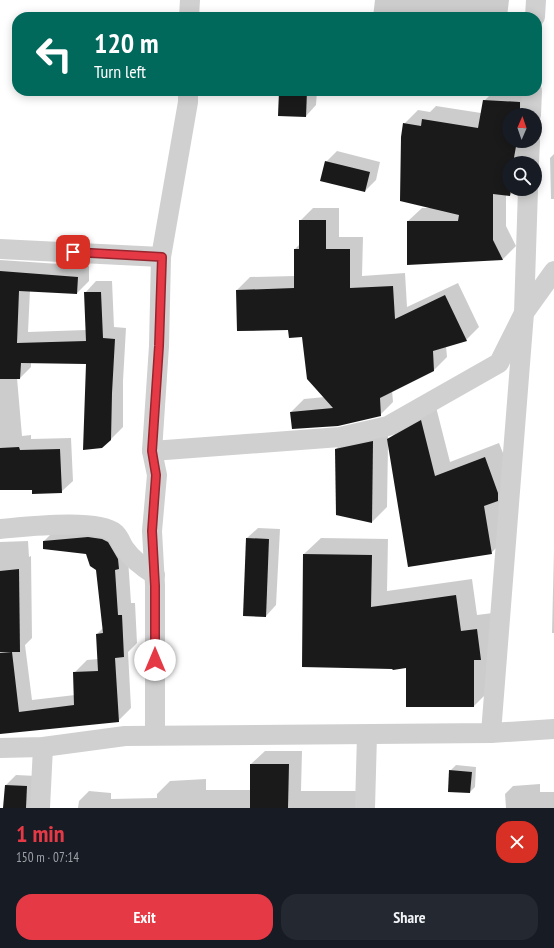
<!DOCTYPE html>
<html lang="en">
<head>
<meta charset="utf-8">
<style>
  :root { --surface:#171b24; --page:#242831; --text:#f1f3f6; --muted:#9ea1a6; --accent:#e63946 }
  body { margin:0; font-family:"PT Sans Narrow",sans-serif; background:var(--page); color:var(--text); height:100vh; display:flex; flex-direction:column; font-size:15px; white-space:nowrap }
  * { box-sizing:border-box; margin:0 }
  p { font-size:13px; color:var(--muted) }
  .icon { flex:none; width:22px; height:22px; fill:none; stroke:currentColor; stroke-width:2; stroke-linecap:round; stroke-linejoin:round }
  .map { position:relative; height:808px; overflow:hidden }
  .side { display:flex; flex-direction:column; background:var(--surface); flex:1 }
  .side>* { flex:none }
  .banner { position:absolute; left:12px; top:12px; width:530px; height:84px; border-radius:16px; box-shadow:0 2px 10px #0003; background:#00695c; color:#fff; overflow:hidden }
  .needle { width:26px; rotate:2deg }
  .fabs { position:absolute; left:502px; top:108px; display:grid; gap:8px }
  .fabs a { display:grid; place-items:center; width:40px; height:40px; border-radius:50%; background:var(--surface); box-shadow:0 2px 10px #0003; font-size:20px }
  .pin { position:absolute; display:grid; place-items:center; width:34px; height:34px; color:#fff; margin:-17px; border-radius:8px; box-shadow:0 2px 6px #0006 }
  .me { position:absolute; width:44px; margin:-22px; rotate:0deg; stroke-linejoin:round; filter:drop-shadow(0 0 3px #0008) }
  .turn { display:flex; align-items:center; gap:14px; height:84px; padding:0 16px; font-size:18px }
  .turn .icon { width:52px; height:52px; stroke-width:2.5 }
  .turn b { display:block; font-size:28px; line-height:34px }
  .round { display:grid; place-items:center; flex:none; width:42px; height:42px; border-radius:16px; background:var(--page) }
  .headline { display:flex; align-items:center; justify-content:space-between; height:68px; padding:0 16px }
  h1 { font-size:24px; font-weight:700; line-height:30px; color:var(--accent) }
  .button { display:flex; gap:8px; margin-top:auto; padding:8px 16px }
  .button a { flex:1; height:46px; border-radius:16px; background:var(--accent); color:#fff; font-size:16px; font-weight:700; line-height:46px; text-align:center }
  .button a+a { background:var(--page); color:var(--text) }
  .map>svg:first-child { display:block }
  .shadow { fill:#0003 }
  .building { fill:#1a1a1a }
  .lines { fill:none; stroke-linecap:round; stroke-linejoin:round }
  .street { stroke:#d0d0d0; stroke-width:20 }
  .route-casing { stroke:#96252e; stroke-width:10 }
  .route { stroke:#e63946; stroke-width:7 }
</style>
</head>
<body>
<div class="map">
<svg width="554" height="808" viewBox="0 0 554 808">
  <rect width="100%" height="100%" fill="#fff"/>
  <g class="shadow">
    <path d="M 375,0 L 509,0 L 507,17 L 373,17 Z"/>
    <path d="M 280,91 L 317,91 L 316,105 L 306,116 Z"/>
    <path d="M 494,91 L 533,91 L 530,115 L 509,115 L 509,141 L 528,141 L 525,163 L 509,163 L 509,189 L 516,189 L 510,195 L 506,195 L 506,226 L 516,246 L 503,259 L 408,264 L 408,221 L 422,208 L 432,208 L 404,124 L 418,110 L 430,112 L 436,106 L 481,113 L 484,101 Z"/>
    <path d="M 337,151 L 380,162 L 376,180 L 365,191 L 326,162 Z"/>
    <path d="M 554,154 L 554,199 L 551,199 L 550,158 Z"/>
    <path d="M 313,208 L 339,208 L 339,237 L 363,237 L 362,276 L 405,273 L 407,307 L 458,283 L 479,327 L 466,340 L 446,346 L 447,357 L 434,370 L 392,390 L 393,402 L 380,415 L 291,412 L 304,399 L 325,397 L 303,336 L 289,329 L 237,290 L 250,277 L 295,276 L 295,249 L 300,244 L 300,221 Z"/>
    <path d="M 0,260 L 89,266 L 89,281 L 77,293 L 30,290 L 28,332 L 86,330 L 85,293 L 96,281 L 112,281 L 114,327 L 126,328 L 123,381 L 123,427 L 111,439 L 87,363 L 31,362 L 31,367 L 20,378 L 17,378 L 22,436 L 31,435 L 31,439 L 71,438 L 73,481 L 61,492 L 33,489 L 0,489 Z"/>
    <path d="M 436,407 L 450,462 L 499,443 L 513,478 L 506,538 L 491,553 L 389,445 L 388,445 L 387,507 L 372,522 L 336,449 L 351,434 L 388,426 L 388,440 L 403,425 Z"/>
    <path d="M 101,524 L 128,559 L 131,603 L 135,603 L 137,643 L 128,652 L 131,708 L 118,721 L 0,733 L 0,542 L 28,541 L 29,557 L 31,556 L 32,638 L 25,645 L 32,700 L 75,695 L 74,673 L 87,660 L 98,659 L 97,634 L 104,627 L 97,570 L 86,553 L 44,541 L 57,528 Z"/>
    <path d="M 258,528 L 280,529 L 276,605 L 266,616 L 247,538 Z"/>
    <path d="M 321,538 L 388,539 L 387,591 L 472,579 L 477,615 L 493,613 L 490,690 L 474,706 L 407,667 L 304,554 Z"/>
    <path d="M 554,549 L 554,633 L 552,633 Z"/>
    <path d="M 265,751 L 302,751 L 301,791 L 364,791 L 364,808 L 78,808 L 79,801 L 89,791 L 111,793 L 111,799 L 157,798 L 157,794 L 170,781 L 206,779 L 206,790 L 251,790 L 251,764 Z"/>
    <path d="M 456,765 L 476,767 L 475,787 L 470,792 L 450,771 Z"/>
    <path d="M 16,775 L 37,776 L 32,808 L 4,808 L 6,785 Z"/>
    <path d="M 540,784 L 540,792 L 554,792 L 554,808 L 506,808 L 505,794 L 513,786 Z"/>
  </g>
  <g class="building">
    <path d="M 279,91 L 307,91 L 306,117 L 278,116 Z"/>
    <path d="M 483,100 L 520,102 L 520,115 L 509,115 L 509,141 L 517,141 L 513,163 L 509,163 L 509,189 L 511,189 L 510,196 L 493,194 L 493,240 L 503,260 L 407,265 L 407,221 L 458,221 L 459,215 L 400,201 L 401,137 L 403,123 L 421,126 L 422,119 L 478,128 Z"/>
    <path d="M 325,161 L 370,172 L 365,192 L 320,181 Z"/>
    <path d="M 299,220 L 326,220 L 326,249 L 350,249 L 350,288 L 393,286 L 395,319 L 445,295 L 467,341 L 433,351 L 434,371 L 380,398 L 381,416 L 338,426 L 292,429 L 290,412 L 333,408 L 307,379 L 302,337 L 289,338 L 288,330 L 237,331 L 236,290 L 294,288 L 294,249 L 299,249 Z"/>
    <path d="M 0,271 L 78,277 L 77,294 L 19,291 L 17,343 L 86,341 L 84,292 L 101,292 L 103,338 L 115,339 L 112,393 L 111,440 L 102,448 L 83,450 L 86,364 L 21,363 L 20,379 L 0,379 Z"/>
    <path d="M 421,420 L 435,476 L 485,457 L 498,493 L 498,501 L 484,506 L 492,554 L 408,567 L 387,439 Z"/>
    <path d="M 373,441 L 372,523 L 336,515 L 335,449 Z"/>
    <path d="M 19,447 L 20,450 L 60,449 L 62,493 L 32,494 L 32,490 L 0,490 L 0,448 Z"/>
    <path d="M 88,537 L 102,539 L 108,542 L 118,559 L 119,569 L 115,570 L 118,615 L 122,615 L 124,657 L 115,658 L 119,722 L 0,734 L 0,653 L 12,652 L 19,712 L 74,705 L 73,672 L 98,671 L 96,634 L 103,633 L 96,570 L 90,566 L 86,554 L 43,549 L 43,541 Z"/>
    <path d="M 246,538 L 269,539 L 266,617 L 243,616 Z"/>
    <path d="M 303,554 L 372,555 L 371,607 L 456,595 L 461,631 L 477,629 L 481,660 L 474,660 L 474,707 L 406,707 L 406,668 L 393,670 L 392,669 L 302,667 Z"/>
    <path d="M 19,569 L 20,652 L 0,652 L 0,571 Z"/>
    <path d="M 250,764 L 289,764 L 288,808 L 250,808 Z"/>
    <path d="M 449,770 L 472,772 L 470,793 L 448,792 Z"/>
    <path d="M 5,785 L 27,786 L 26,808 L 3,808 Z"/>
  </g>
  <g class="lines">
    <g class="street">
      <path d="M 189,17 L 190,0"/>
      <path d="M 535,17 L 536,0"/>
      <path d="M 531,115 L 532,91"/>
      <path d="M 529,163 L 530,141"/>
      <path d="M 0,249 L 161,257"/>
      <path d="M 152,451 L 340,437 L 388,426 L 499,363 L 524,313 L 554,271"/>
      <path d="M 0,529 C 24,527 98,518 115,533 C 120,537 121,544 125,549 C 132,559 144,568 155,575"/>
      <path d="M 491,733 L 524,313 L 528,189"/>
      <path d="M 155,735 L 155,585 L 152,531 L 157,475 L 152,451 L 159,346 L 161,257 L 188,102 L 188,91"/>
      <path d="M 0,748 L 43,747 L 125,736 L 491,733 L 554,729"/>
      <path d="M 40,808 L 43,747"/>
      <path d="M 365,808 L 367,735"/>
    </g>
  </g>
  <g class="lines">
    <defs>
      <path id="route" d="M 73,252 L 162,257 L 159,346 L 152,451 L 156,475 L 152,531 L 155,586 L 155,660"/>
    </defs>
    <use href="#route" class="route-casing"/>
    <use href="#route" class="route"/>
  </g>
</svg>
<div class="fabs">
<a><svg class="needle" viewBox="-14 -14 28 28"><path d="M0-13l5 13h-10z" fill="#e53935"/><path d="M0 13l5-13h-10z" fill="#9ea1a6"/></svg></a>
<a><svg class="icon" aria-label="search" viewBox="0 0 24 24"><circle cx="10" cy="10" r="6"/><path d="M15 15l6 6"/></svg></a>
</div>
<div class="pin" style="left:73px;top:252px;background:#d93025"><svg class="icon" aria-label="arrive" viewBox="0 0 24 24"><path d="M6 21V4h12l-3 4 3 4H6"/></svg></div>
<svg class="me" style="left:155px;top:660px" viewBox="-20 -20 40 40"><circle r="19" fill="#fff"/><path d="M0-13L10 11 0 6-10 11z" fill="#e63946"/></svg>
<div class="banner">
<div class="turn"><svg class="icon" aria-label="left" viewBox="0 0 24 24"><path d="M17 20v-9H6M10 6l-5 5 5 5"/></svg><div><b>120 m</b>Turn left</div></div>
</div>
</div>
<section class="side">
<div class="headline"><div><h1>1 min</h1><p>150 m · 07:14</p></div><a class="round" style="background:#d93025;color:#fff"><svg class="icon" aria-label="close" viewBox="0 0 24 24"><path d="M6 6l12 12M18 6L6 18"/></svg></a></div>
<div class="button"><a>Exit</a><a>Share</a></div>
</section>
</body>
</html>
